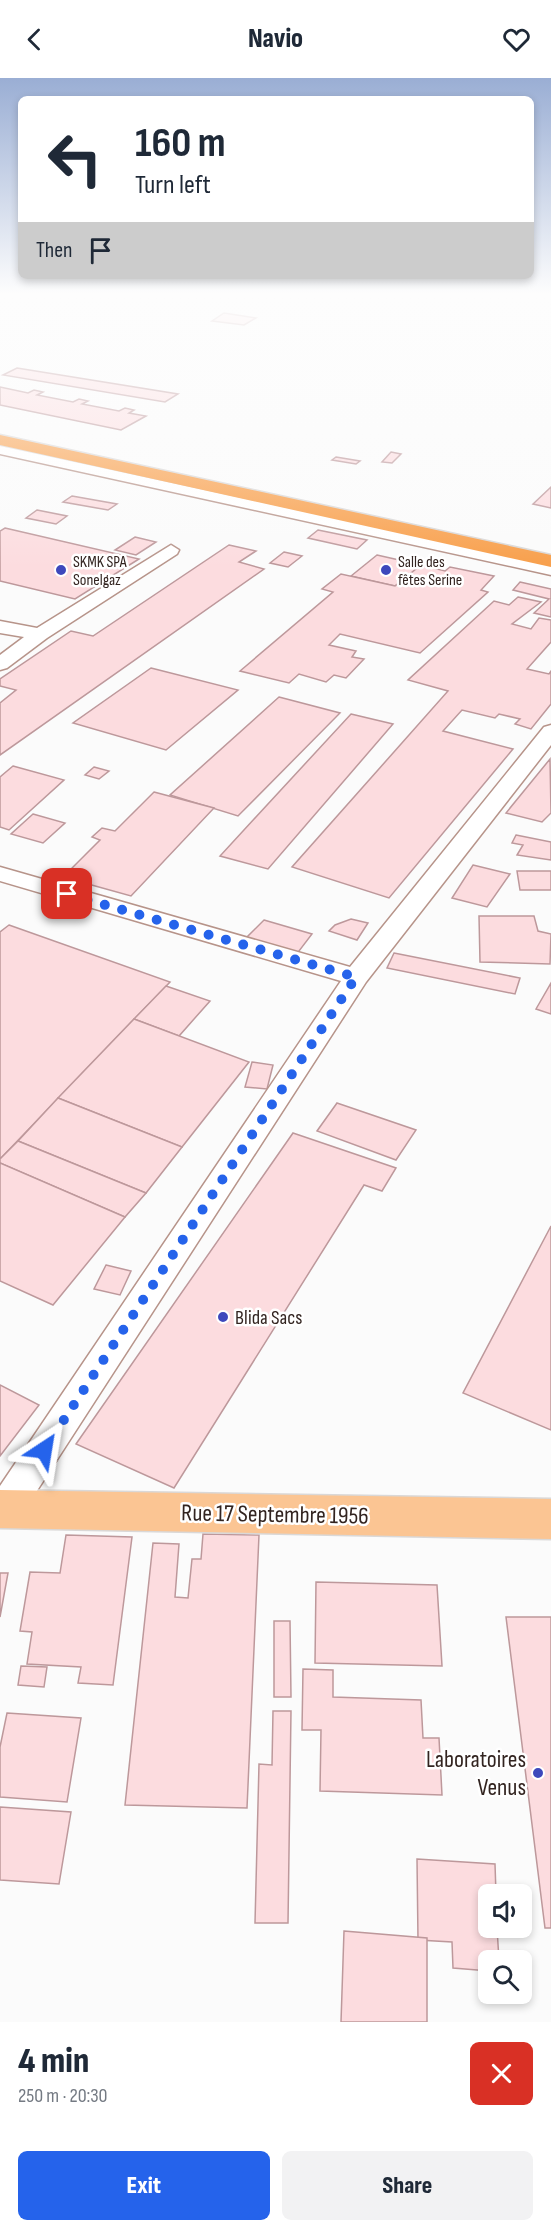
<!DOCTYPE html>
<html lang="en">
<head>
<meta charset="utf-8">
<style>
  :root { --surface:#fff; --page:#f2f2f3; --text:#1f2937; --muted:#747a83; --accent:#2563eb }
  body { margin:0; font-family:"Sofia Sans Condensed",sans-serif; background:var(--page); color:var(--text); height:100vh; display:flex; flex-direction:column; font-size:22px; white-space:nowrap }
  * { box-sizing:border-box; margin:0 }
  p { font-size:20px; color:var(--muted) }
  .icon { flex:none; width:33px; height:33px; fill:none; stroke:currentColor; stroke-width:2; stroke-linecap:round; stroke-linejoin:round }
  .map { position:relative; height:1944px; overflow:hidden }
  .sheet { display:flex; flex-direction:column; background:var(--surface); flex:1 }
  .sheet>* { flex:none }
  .guide { position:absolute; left:18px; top:18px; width:516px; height:183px; border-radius:9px; box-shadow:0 3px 9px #0003; background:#fff; color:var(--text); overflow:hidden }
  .tools { position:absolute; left:478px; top:1806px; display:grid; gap:12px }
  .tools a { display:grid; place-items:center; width:54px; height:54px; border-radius:9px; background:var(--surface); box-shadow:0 3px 9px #0003; font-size:30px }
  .pin { position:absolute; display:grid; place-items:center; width:51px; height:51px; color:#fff; margin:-26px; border-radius:12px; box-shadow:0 3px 9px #0006 }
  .me { position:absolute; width:66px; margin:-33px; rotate:33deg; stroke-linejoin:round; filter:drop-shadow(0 0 4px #0008) }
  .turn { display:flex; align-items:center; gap:21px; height:126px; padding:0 18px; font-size:27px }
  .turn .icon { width:78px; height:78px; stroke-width:2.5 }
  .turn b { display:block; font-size:42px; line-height:51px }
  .then { display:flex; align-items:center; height:57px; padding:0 18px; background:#0003; gap:12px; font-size:22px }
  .round { display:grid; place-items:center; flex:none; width:63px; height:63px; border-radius:9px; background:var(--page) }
  .summary { display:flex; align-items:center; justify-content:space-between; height:102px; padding:0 18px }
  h1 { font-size:36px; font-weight:800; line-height:45px }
  .button { display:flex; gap:12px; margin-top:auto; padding:12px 18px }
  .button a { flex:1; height:69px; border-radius:9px; background:var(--accent); color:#fff; font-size:24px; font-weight:800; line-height:69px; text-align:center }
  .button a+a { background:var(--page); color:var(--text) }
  header { display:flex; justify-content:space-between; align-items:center; height:78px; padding:0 18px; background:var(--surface); font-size:27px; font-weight:800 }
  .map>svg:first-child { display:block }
  .building { fill:#fcdcdf; stroke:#bd989b; stroke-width:1.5 }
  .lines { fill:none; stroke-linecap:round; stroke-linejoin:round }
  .minor-casing { stroke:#b7948a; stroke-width:3 }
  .major-casing { stroke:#dad8d7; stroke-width:3 }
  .highway-casing { stroke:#dad8d7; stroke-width:3 }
  .minor { fill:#fff; fill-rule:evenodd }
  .major { fill:#fbc593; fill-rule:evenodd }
  .highway { fill:#f89f4b; fill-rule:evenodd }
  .route { stroke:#2563eb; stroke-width:10; stroke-dasharray:0 18 }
  .poi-dot { fill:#3d48bc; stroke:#fff; stroke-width:2 }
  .labels { text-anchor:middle; stroke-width:5; stroke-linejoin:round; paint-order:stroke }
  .far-poi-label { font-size:16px; fill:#322420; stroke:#fff; text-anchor:start }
  .poi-label { font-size:20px; fill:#322420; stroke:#fff; text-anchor:start }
  .near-street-label { font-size:24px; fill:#322420; stroke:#fff }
  .near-poi-label { font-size:24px; fill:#322420; stroke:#fff; text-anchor:end }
</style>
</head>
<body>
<header><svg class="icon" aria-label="back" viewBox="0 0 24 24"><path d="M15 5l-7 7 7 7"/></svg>Navio<svg class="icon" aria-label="heart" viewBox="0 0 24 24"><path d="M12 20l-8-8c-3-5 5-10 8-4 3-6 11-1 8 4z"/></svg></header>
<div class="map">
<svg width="551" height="1944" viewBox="0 0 551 1944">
  <rect width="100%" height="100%" fill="#fbfbfb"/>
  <g class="building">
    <path d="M 224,235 L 256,240 L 244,247 L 212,243 Z"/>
    <path d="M 17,290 L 178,316 L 165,324 L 3,297 Z"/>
    <path d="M 0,309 L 28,315 L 34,312 L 43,314 L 37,317 L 73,324 L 79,321 L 88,323 L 82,326 L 119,333 L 125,330 L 134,332 L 129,335 L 146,338 L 121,352 L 0,327 Z"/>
    <path d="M 391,374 L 401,376 L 392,385 L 382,384 Z"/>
    <path d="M 336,379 L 360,383 L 356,386 L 332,382 Z"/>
    <path d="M 551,409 L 551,430 L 533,426 Z"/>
    <path d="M 72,418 L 117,426 L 108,432 L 63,424 Z"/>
    <path d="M 37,432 L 67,438 L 56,446 L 26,440 Z"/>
    <path d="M 5,450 L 139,481 L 75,521 L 0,503 L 0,453 Z"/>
    <path d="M 318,452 L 367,462 L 357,471 L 308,460 Z"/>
    <path d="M 135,459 L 156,464 L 136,477 L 115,472 Z"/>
    <path d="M 229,467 L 256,473 L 239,484 L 264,491 L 0,677 L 0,625 L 16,612 L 0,608 L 0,601 L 71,553 L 93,558 Z"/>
    <path d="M 284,474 L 302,478 L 288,489 L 270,485 Z"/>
    <path d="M 377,477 L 421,487 L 395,508 L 351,498 Z"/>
    <path d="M 421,487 L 445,493 L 450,489 L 494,498 L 481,512 L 488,514 L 420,575 L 340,556 L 329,567 L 356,573 L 352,579 L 364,581 L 346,600 L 334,597 L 326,604 L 299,596 L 289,605 L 240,593 L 333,514 L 322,511 L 341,496 L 395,508 Z"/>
    <path d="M 520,504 L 551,511 L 551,539 L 534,535 L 549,521 L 513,512 Z"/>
    <path d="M 518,519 L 541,524 L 512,546 L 531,551 L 539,540 L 551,542 L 551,564 L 527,591 L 549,596 L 551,593 L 551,626 L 531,651 L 515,646 L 520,641 L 499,636 L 495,640 L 462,632 L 443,653 L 513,671 L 389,820 L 292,789 L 448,613 L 408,602 L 494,523 L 509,527 Z"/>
    <path d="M 151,590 L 238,612 L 166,672 L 73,645 Z"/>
    <path d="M 279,619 L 340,635 L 238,738 L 170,717 Z"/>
    <path d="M 351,636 L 393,646 L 268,791 L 220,778 Z"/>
    <path d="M 550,681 L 551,735 L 542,744 L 506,735 Z"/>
    <path d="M 13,688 L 64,702 L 9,752 L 0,749 L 0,699 Z"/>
    <path d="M 94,689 L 109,693 L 99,701 L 85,697 Z"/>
    <path d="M 154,714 L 214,730 L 131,818 L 63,799 L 100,762 L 92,759 L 102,750 L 115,753 Z"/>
    <path d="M 33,736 L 65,745 L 43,765 L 11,756 Z"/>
    <path d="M 516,757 L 551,764 L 551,782 L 517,777 L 523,767 L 512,765 Z"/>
    <path d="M 473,787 L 510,796 L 487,829 L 452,820 Z"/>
    <path d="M 517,793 L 551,793 L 551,812 L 520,812 Z"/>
    <path d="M 479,838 L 534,838 L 538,853 L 551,856 L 550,886 L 480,884 Z"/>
    <path d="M 351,841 L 368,845 L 357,862 L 329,853 L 335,847 Z"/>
    <path d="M 264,842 L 312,856 L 296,877 L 244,862 Z"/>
    <path d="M 9,847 L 170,904 L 0,1081 L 0,854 Z"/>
    <path d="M 394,875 L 520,900 L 515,916 L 387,890 Z"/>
    <path d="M 551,905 L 551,936 L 536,931 Z"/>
    <path d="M 166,908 L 210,923 L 179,958 L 134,941 Z"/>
    <path d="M 134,941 L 249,984 L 182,1069 L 58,1020 Z"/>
    <path d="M 252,984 L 273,987 L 267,1011 L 245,1009 Z"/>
    <path d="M 58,1020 L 182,1069 L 146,1115 L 18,1063 Z"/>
    <path d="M 337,1025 L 416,1052 L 396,1082 L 317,1053 Z"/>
    <path d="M 293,1055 L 396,1090 L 382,1113 L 364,1107 L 174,1410 L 76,1366 Z"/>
    <path d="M 18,1063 L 146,1115 L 125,1139 L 0,1085 L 0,1081 Z"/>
    <path d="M 0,1085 L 125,1139 L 53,1227 L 0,1203 Z"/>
    <path d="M 551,1148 L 551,1352 L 463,1315 Z"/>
    <path d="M 106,1187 L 131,1193 L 120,1217 L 94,1211 Z"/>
    <path d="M 0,1307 L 39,1327 L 0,1378 Z"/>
    <path d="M 203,1456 L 259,1457 L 247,1730 L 125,1727 L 153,1465 L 179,1466 L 175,1519 L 188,1520 L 192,1481 L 201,1481 Z"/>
    <path d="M 66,1457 L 132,1459 L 113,1607 L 78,1605 L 81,1589 L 27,1586 L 32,1554 L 20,1553 L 30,1494 L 60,1495 Z"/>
    <path d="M 0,1495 L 8,1495 L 0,1539 Z"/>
    <path d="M 316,1504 L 437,1507 L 442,1588 L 315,1585 Z"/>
    <path d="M 506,1539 L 551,1539 L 551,1850 L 545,1850 Z"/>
    <path d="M 274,1543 L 290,1543 L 291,1619 L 274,1619 Z"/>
    <path d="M 21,1588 L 47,1589 L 44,1609 L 18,1607 Z"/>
    <path d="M 303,1591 L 333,1592 L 333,1619 L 421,1622 L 423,1660 L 439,1660 L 442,1717 L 320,1713 L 321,1652 L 302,1652 Z"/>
    <path d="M 273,1633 L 291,1633 L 288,1845 L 255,1845 L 259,1686 L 272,1687 Z"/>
    <path d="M 7,1635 L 81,1640 L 67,1724 L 0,1719 L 0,1669 Z"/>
    <path d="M 0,1729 L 71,1734 L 59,1806 L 0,1802 Z"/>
    <path d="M 417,1781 L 495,1786 L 496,1816 L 489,1816 L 489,1850 L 497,1850 L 499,1882 L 489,1882 L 489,1893 L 453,1890 L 452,1864 L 418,1862 Z"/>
    <path d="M 344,1853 L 427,1860 L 427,1944 L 341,1944 Z"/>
  </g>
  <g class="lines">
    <defs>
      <g id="minor">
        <path d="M 0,368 L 551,487 L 551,497 L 0,376 Z"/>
        <path d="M 171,467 L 179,472 L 177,476 L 47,560 L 7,590 L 0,592 L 0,577 L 24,559 L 0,555 L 0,543 L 37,550 Z"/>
        <path d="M 551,647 L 551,667 L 366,904 L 18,1442 L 5,1447 L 0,1445 L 0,1408 L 341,903 L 0,803 L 0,789 L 350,889 L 544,649 Z"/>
      </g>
      <path id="major" d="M 0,1412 L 551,1421 L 551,1461 L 0,1450 Z"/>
      <path id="highway" d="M 0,357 L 551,477 L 551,489 L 0,367 Z"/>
    </defs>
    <use href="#minor" class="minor-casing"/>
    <use href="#major" class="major-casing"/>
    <use href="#highway" class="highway-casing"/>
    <use href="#minor" class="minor"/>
    <use href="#major" class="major"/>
    <use href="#highway" class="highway"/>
  </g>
  <linearGradient id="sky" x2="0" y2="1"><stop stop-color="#9aaed4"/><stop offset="0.44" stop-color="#fdfdfd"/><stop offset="1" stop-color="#fdfdfd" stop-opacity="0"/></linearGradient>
  <rect width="551" height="490" fill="url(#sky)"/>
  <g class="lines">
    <path class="route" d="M 44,1372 L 356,899 L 67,816"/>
  </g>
  <g class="poi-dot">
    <circle cx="61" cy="492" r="6"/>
    <circle cx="386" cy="492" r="6"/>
    <circle cx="223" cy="1239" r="6"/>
    <circle cx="538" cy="1695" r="6"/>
  </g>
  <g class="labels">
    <g class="far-poi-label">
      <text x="73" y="489">SKMK SPA<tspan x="73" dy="18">Sonelgaz</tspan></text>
      <text x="398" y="489">Salle des<tspan x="398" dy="18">fêtes Serine</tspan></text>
    </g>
    <g class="poi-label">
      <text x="235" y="1246">Blida Sacs</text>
    </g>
    <g class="near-street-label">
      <text transform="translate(275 1436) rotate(1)" y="8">Rue 17 Septembre 1956</text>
    </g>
    <g class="near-poi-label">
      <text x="526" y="1689">Laboratoires<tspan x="526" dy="28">Venus</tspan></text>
    </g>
  </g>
</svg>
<div class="tools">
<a><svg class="icon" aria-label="sound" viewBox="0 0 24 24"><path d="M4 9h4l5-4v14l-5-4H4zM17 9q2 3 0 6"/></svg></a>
<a><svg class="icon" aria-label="search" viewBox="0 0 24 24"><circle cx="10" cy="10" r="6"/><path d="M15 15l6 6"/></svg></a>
</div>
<div class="pin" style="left:67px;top:816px;background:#d93025"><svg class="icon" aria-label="arrive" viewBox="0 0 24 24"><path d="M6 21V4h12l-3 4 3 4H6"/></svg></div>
<svg class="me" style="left:44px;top:1372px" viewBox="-20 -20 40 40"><path d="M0-17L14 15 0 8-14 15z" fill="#2563eb" stroke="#fff" stroke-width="4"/></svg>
<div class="guide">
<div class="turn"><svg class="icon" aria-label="left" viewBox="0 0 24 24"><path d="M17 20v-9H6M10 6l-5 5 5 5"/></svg><div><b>160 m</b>Turn left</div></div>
<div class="then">Then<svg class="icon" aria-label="arrive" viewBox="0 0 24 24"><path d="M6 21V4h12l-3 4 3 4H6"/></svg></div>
</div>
</div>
<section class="sheet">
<div class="summary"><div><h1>4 min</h1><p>250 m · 20:30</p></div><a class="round" style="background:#d93025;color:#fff"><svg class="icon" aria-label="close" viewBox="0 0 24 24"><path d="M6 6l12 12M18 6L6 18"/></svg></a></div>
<div class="button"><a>Exit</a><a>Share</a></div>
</section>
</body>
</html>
